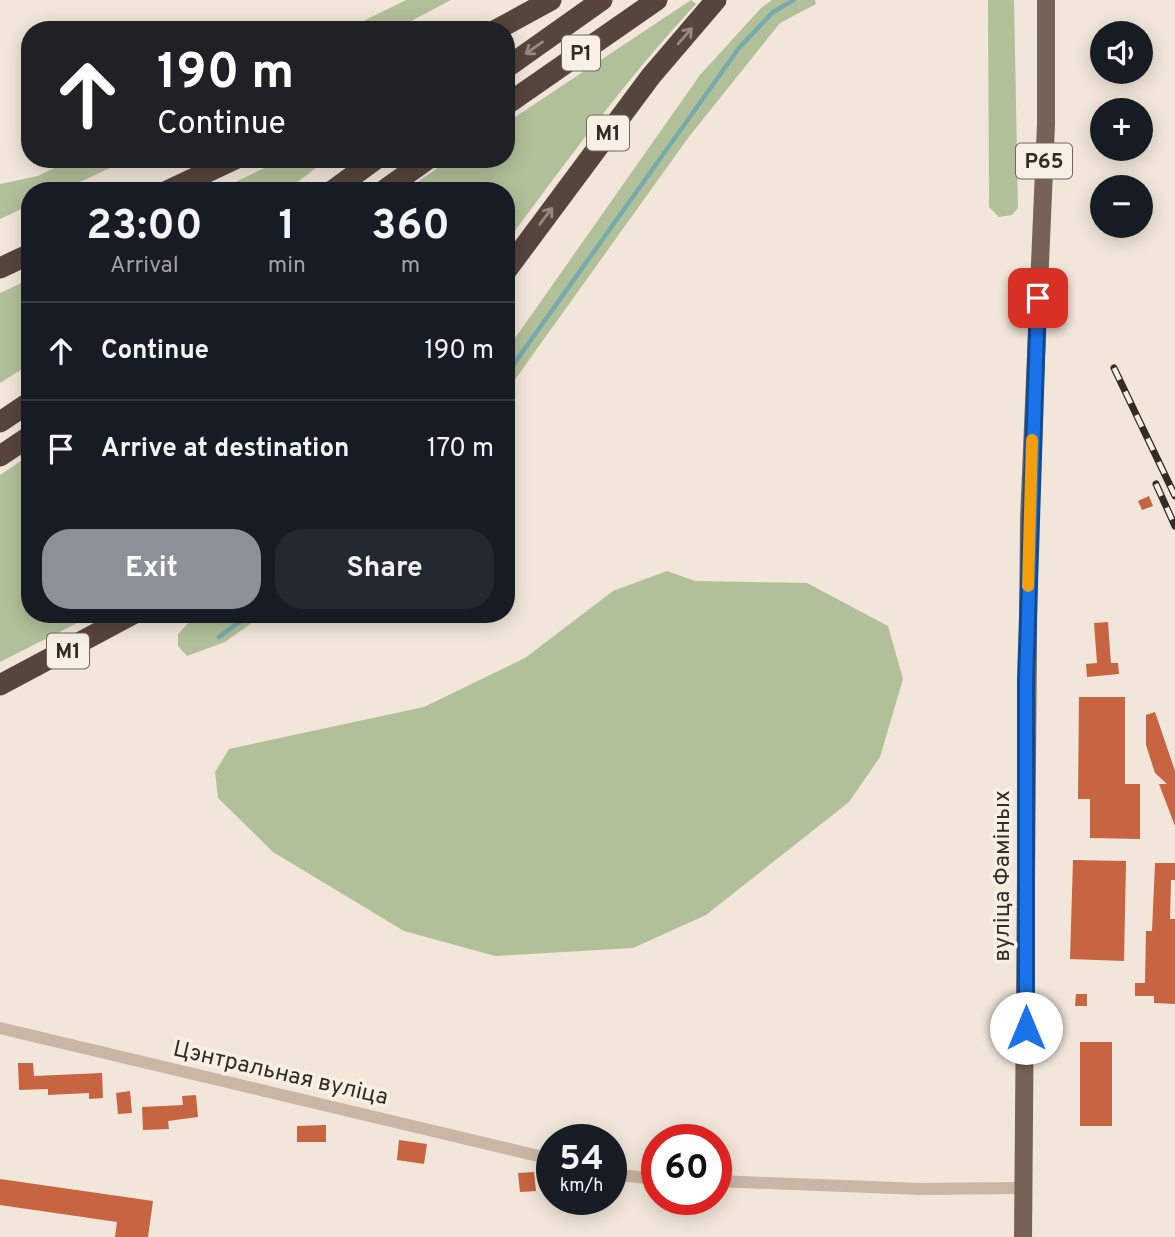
<!DOCTYPE html>
<html lang="en">
<head>
<meta charset="utf-8">
<style>
  :root { --surface:#171b24; --page:#242831; --text:#f1f3f6; --muted:#9ea1a6; --line:#363941; --accent:#8c9099 }
  body { margin:0; font-family:Overpass,sans-serif; background:var(--page); color:var(--text); height:100vh; display:flex; flex-direction:column; font-size:26px; white-space:nowrap }
  * { box-sizing:border-box; margin:0 }
  p { font-size:23px; color:var(--muted) }
  .icon { flex:none; width:38px; height:38px; fill:none; stroke:currentColor; stroke-width:2; stroke-linecap:round; stroke-linejoin:round }
  .map { position:relative; flex:1; overflow:hidden }
  .sheet { position:absolute; left:21px; top:182px; width:494px; height:441px; display:flex; flex-direction:column; background:var(--surface); border-radius:28px; box-shadow:0 4px 18px #0003 }
  .sheet>* { flex:none }
  .top-card { position:absolute; left:21px; top:21px; width:494px; height:147px; border-radius:28px; box-shadow:0 4px 18px #0003; background:#202124; color:#fff; overflow:hidden }
  .controls { position:absolute; left:1090px; top:21px; display:grid; gap:14px }
  .controls a { display:grid; place-items:center; width:63px; height:63px; border-radius:50%; background:var(--surface); box-shadow:0 4px 18px #0003; font-size:35px }
  .speed { position:absolute; left:536px; top:1124px; display:flex; gap:14px; font-size:35px; font-weight:700; text-align:center }
  .speed>* { display:grid; place-content:center; width:91px; height:91px; border-radius:50%; background:var(--surface); box-shadow:0 4px 18px #0003; line-height:1 }
  .speed small { font-size:18px; font-weight:400 }
  .speed .limit { border:10px solid #d22; background:#fff; color:#111 }
  .pin { position:absolute; display:grid; place-items:center; width:60px; height:60px; color:#fff; margin:-30px; border-radius:14px; box-shadow:0 4px 10px #0006 }
  .me { position:absolute; width:77px; margin:-38px; rotate:0deg; stroke-linejoin:round; filter:drop-shadow(0 0 5px #0008) }
  .turn { display:flex; align-items:center; gap:24px; height:147px; padding:0 21px; font-size:32px }
  .turn .icon { width:91px; height:91px; stroke-width:2.5 }
  .turn b { display:block; font-size:49px; line-height:60px }
  .eta { display:flex; justify-content:space-evenly; align-items:center; height:119px; text-align:center }
  .eta b { font-size:42px; font-weight:700; line-height:49px }
  .cta { display:flex; gap:14px; margin-top:auto; padding:14px 21px }
  .cta a { flex:1; height:80px; border-radius:28px; background:var(--accent); color:#fff; font-size:28px; font-weight:700; line-height:80px; text-align:center }
  .cta a+a { background:var(--page); color:var(--text) }
  ul { padding:0; list-style:none }
  li { display:flex; align-items:center; gap:21px; height:98px; padding:0 21px; border-top:2px solid var(--line) }
  li div { flex:1 }
  li b { display:block; font-size:26px }
  li em { font-style:normal }
  .map>svg:first-child { display:block }
  .green { fill:#b2c099 }
  .lines { fill:none; stroke-linecap:round; stroke-linejoin:round }
  .stream { stroke:#78abae; stroke-width:4.5 }
  .building { fill:#c76441 }
  .street { stroke:#c9b6a5; stroke-width:12 }
  .primary { stroke:#776257; stroke-width:18 }
  .highway { stroke:#56453d; stroke-width:21 }
  .rail-casing { stroke:#352b26; stroke-width:7 }
  .rail { stroke:#f9f0e5; stroke-width:4.5; stroke-dasharray:13; stroke-linecap:butt }
  .oneway { stroke:#978980 }
  .route-casing { stroke:#114b97; stroke-width:18 }
  .route { stroke:#1a73e8; stroke-width:12 }
  .slow { stroke:#f59e0b; stroke-width:12 }
  .labels { text-anchor:middle; stroke-width:7; stroke-linejoin:round; paint-order:stroke }
  .shield { fill:#f9f0e5; stroke:#70665f; stroke-width:2 }
  .shield-label { font-size:21px; font-weight:bold; fill:#352b26 }
  .street-label { font-size:23px; fill:#352b26; stroke:#f9f0e5 }
</style>
</head>
<body>
<div class="map">
<svg width="1175" height="1237" viewBox="0 0 1175 1237">
  <rect width="100%" height="100%" fill="#f1e6d9"/>
  <g class="green">
    <path d="M 406,0 L 451,0 L 394,30 L 345,30 Z"/>
    <path d="M 691,0 L 696,4 C 626,79 567,161 506,243 L 506,191 L 404,191 L 451,159 L 506,159 L 506,123 Z"/>
    <path d="M 772,0 L 815,0 L 816,4 L 780,23 L 688,138 L 506,392 L 506,351 L 700,75 L 761,8 Z"/>
    <path d="M 988,0 L 1014,0 L 1018,208 L 1012,215 L 999,217 L 989,207 Z"/>
    <path d="M 72,159 L 129,159 L 61,191 L 30,191 L 30,205 L 0,219 L 0,184 L 38,176 Z"/>
    <path d="M 283,159 L 319,159 L 321,164 L 286,191 L 217,191 Z"/>
    <path d="M 30,279 L 30,364 L 0,383 L 0,293 Z"/>
    <path d="M 30,455 L 30,614 L 95,614 L 0,662 L 0,475 Z"/>
    <path d="M 667,571 L 695,581 L 807,583 L 888,626 L 903,679 L 880,757 L 849,802 L 706,915 L 633,948 L 495,956 L 404,931 L 273,852 L 218,798 L 215,772 L 229,749 L 424,707 L 525,658 L 613,591 Z"/>
    <path d="M 197,614 L 264,614 L 225,642 L 187,656 L 178,646 L 178,634 Z"/>
  </g>
  <g class="lines">
    <g class="stream">
      <path d="M 506,375 L 739,48 L 773,12 L 794,0"/>
      <path d="M 219,637 L 250,614"/>
    </g>
  </g>
  <g class="building">
    <path d="M 1149,496 L 1153,506 L 1142,510 L 1138,501 Z"/>
    <path d="M 1108,622 L 1111,663 L 1118,663 L 1119,674 L 1087,677 L 1086,664 L 1097,663 L 1094,623 Z"/>
    <path d="M 1079,697 L 1125,697 L 1125,784 L 1140,784 L 1140,839 L 1090,838 L 1090,799 L 1078,799 Z"/>
    <path d="M 1155,712 L 1175,771 L 1175,826 L 1159,784 L 1167,784 L 1155,773 L 1146,745 L 1146,715 Z"/>
    <path d="M 1073,860 L 1126,861 L 1124,961 L 1070,959 Z"/>
    <path d="M 1155,863 L 1175,863 L 1175,880 L 1171,880 L 1170,919 L 1175,919 L 1175,1004 L 1154,1003 L 1154,996 L 1135,996 L 1135,983 L 1145,983 L 1146,931 L 1152,931 Z"/>
    <path d="M 1076,994 L 1087,994 L 1087,1006 L 1075,1006 Z"/>
    <rect x="1080" y="1042" width="32" height="84"/>
    <path d="M 18,1063 L 33,1063 L 34,1076 L 102,1073 L 103,1098 L 89,1099 L 89,1093 L 48,1095 L 48,1089 L 19,1090 Z"/>
    <path d="M 130,1091 L 132,1113 L 118,1114 L 116,1093 Z"/>
    <path d="M 196,1095 L 198,1117 L 168,1121 L 169,1129 L 143,1130 L 142,1107 L 183,1105 L 182,1096 Z"/>
    <path d="M 326,1125 L 326,1142 L 297,1142 L 297,1126 Z"/>
    <path d="M 399,1140 L 427,1144 L 424,1164 L 397,1160 Z"/>
    <path d="M 534,1172 L 536,1191 L 520,1192 L 518,1173 Z"/>
    <path d="M 0,1179 L 153,1201 L 148,1237 L 115,1237 L 117,1222 L 0,1205 Z"/>
  </g>
  <g class="lines">
    <g class="street">
      <path d="M 0,1028 L 551,1159"/>
      <path d="M 611,1174 L 656,1179"/>
      <path d="M 716,1181 L 920,1189 L 1024,1188"/>
    </g>
    <path class="primary" d="M 1023,1237 L 1029,519 L 1046,124 L 1046,0"/>
    <g class="highway">
      <path d="M 496,30 L 551,0"/>
      <path d="M 506,68 L 602,0"/>
      <path d="M 506,105 L 657,0"/>
      <path d="M 167,191 L 235,159"/>
      <path d="M 332,191 L 376,159"/>
      <path d="M 383,191 L 428,159"/>
      <path d="M 0,268 L 30,254"/>
      <path d="M 506,271 L 651,76 L 716,0"/>
      <path d="M 0,422 L 30,402"/>
      <path d="M 0,456 L 30,436"/>
      <path d="M 0,685 L 133,614"/>
    </g>
    <defs>
      <g id="rail">
        <path d="M 1114,368 L 1175,496"/>
        <path d="M 1156,484 L 1175,526"/>
      </g>
    </defs>
    <use href="#rail" class="rail-casing"/>
    <use href="#rail" class="rail"/>
  </g>
  <defs><path id="oneway-shaft" d="M-6 0H5M1.5-3L5.5 0L1.5 3" fill="none" stroke-width="1.6" stroke-linecap="round" stroke-linejoin="round" transform="scale(1.75)"/></defs>
  <g class="oneway">
    <use href="#oneway-shaft" transform="translate(685 36) rotate(-49)"/>
    <use href="#oneway-shaft" transform="translate(534 48) rotate(145)"/>
    <use href="#oneway-shaft" transform="translate(546 216) rotate(-53)"/>
  </g>
  <g class="lines">
    <defs>
      <path id="route" d="M 1026,1028 L 1026,680 L 1038,298"/>
    </defs>
    <use href="#route" class="route-casing"/>
    <use href="#route" class="route"/>
    <path class="slow" d="M 1028,586 L 1032,440"/>
  </g>
  <g class="labels">
    <g class="shield">
      <rect x="562" y="35.5" width="38" height="35" rx="5"/>
      <rect x="587" y="115.5" width="42" height="35" rx="5"/>
      <rect x="1016" y="143.5" width="56" height="35" rx="5"/>
      <rect x="47" y="633.5" width="42" height="35" rx="5"/>
    </g>
    <g class="shield-label">
      <text x="581" y="60">Р1</text>
      <text x="608" y="140">М1</text>
      <text x="1044" y="168">Р65</text>
      <text x="68" y="658">М1</text>
    </g>
    <g class="street-label">
      <text transform="translate(1001 876) rotate(-90)" y="8">вуліца Фаміных</text>
      <text transform="translate(281 1072) rotate(13)" y="8">Цэнтральная вуліца</text>
    </g>
  </g>
</svg>
<div class="controls">
<a><svg class="icon" aria-label="sound" viewBox="0 0 24 24"><path d="M4 9h4l5-4v14l-5-4H4zM17 9q2 3 0 6"/></svg></a>
<a>+</a>
<a>−</a>
</div>
<div class="speed"><div>54<small>km/h</small></div><div class="limit">60</div></div>
<div class="pin" style="left:1038px;top:298px;background:#d93025"><svg class="icon" aria-label="arrive" viewBox="0 0 24 24"><path d="M6 21V4h12l-3 4 3 4H6"/></svg></div>
<svg class="me" style="left:1026px;top:1028px" viewBox="-20 -20 40 40"><circle r="19" fill="#fff"/><path d="M0-13L10 11 0 6-10 11z" fill="#1a73e8"/></svg>
<div class="top-card">
<div class="turn"><svg class="icon" aria-label="ahead" viewBox="0 0 24 24"><path d="M12 20V5M6 11l6-6 6 6"/></svg><div><b>190 m</b>Continue</div></div>
</div>
<section class="sheet">
<div class="eta">
<div><b>23:00</b><p>Arrival</p></div>
<div><b>1</b><p>min</p></div>
<div><b>360</b><p>m</p></div>
</div>
<ul>
<li><svg class="icon" aria-label="ahead" viewBox="0 0 24 24"><path d="M12 20V5M6 11l6-6 6 6"/></svg><div><b>Continue</b></div><em>190 m</em></li>
<li><svg class="icon" aria-label="arrive" viewBox="0 0 24 24"><path d="M6 21V4h12l-3 4 3 4H6"/></svg><div><b>Arrive at destination</b></div><em>170 m</em></li>
</ul>
<div class="cta"><a>Exit</a><a>Share</a></div>
</section>
</div>
</body>
</html>
